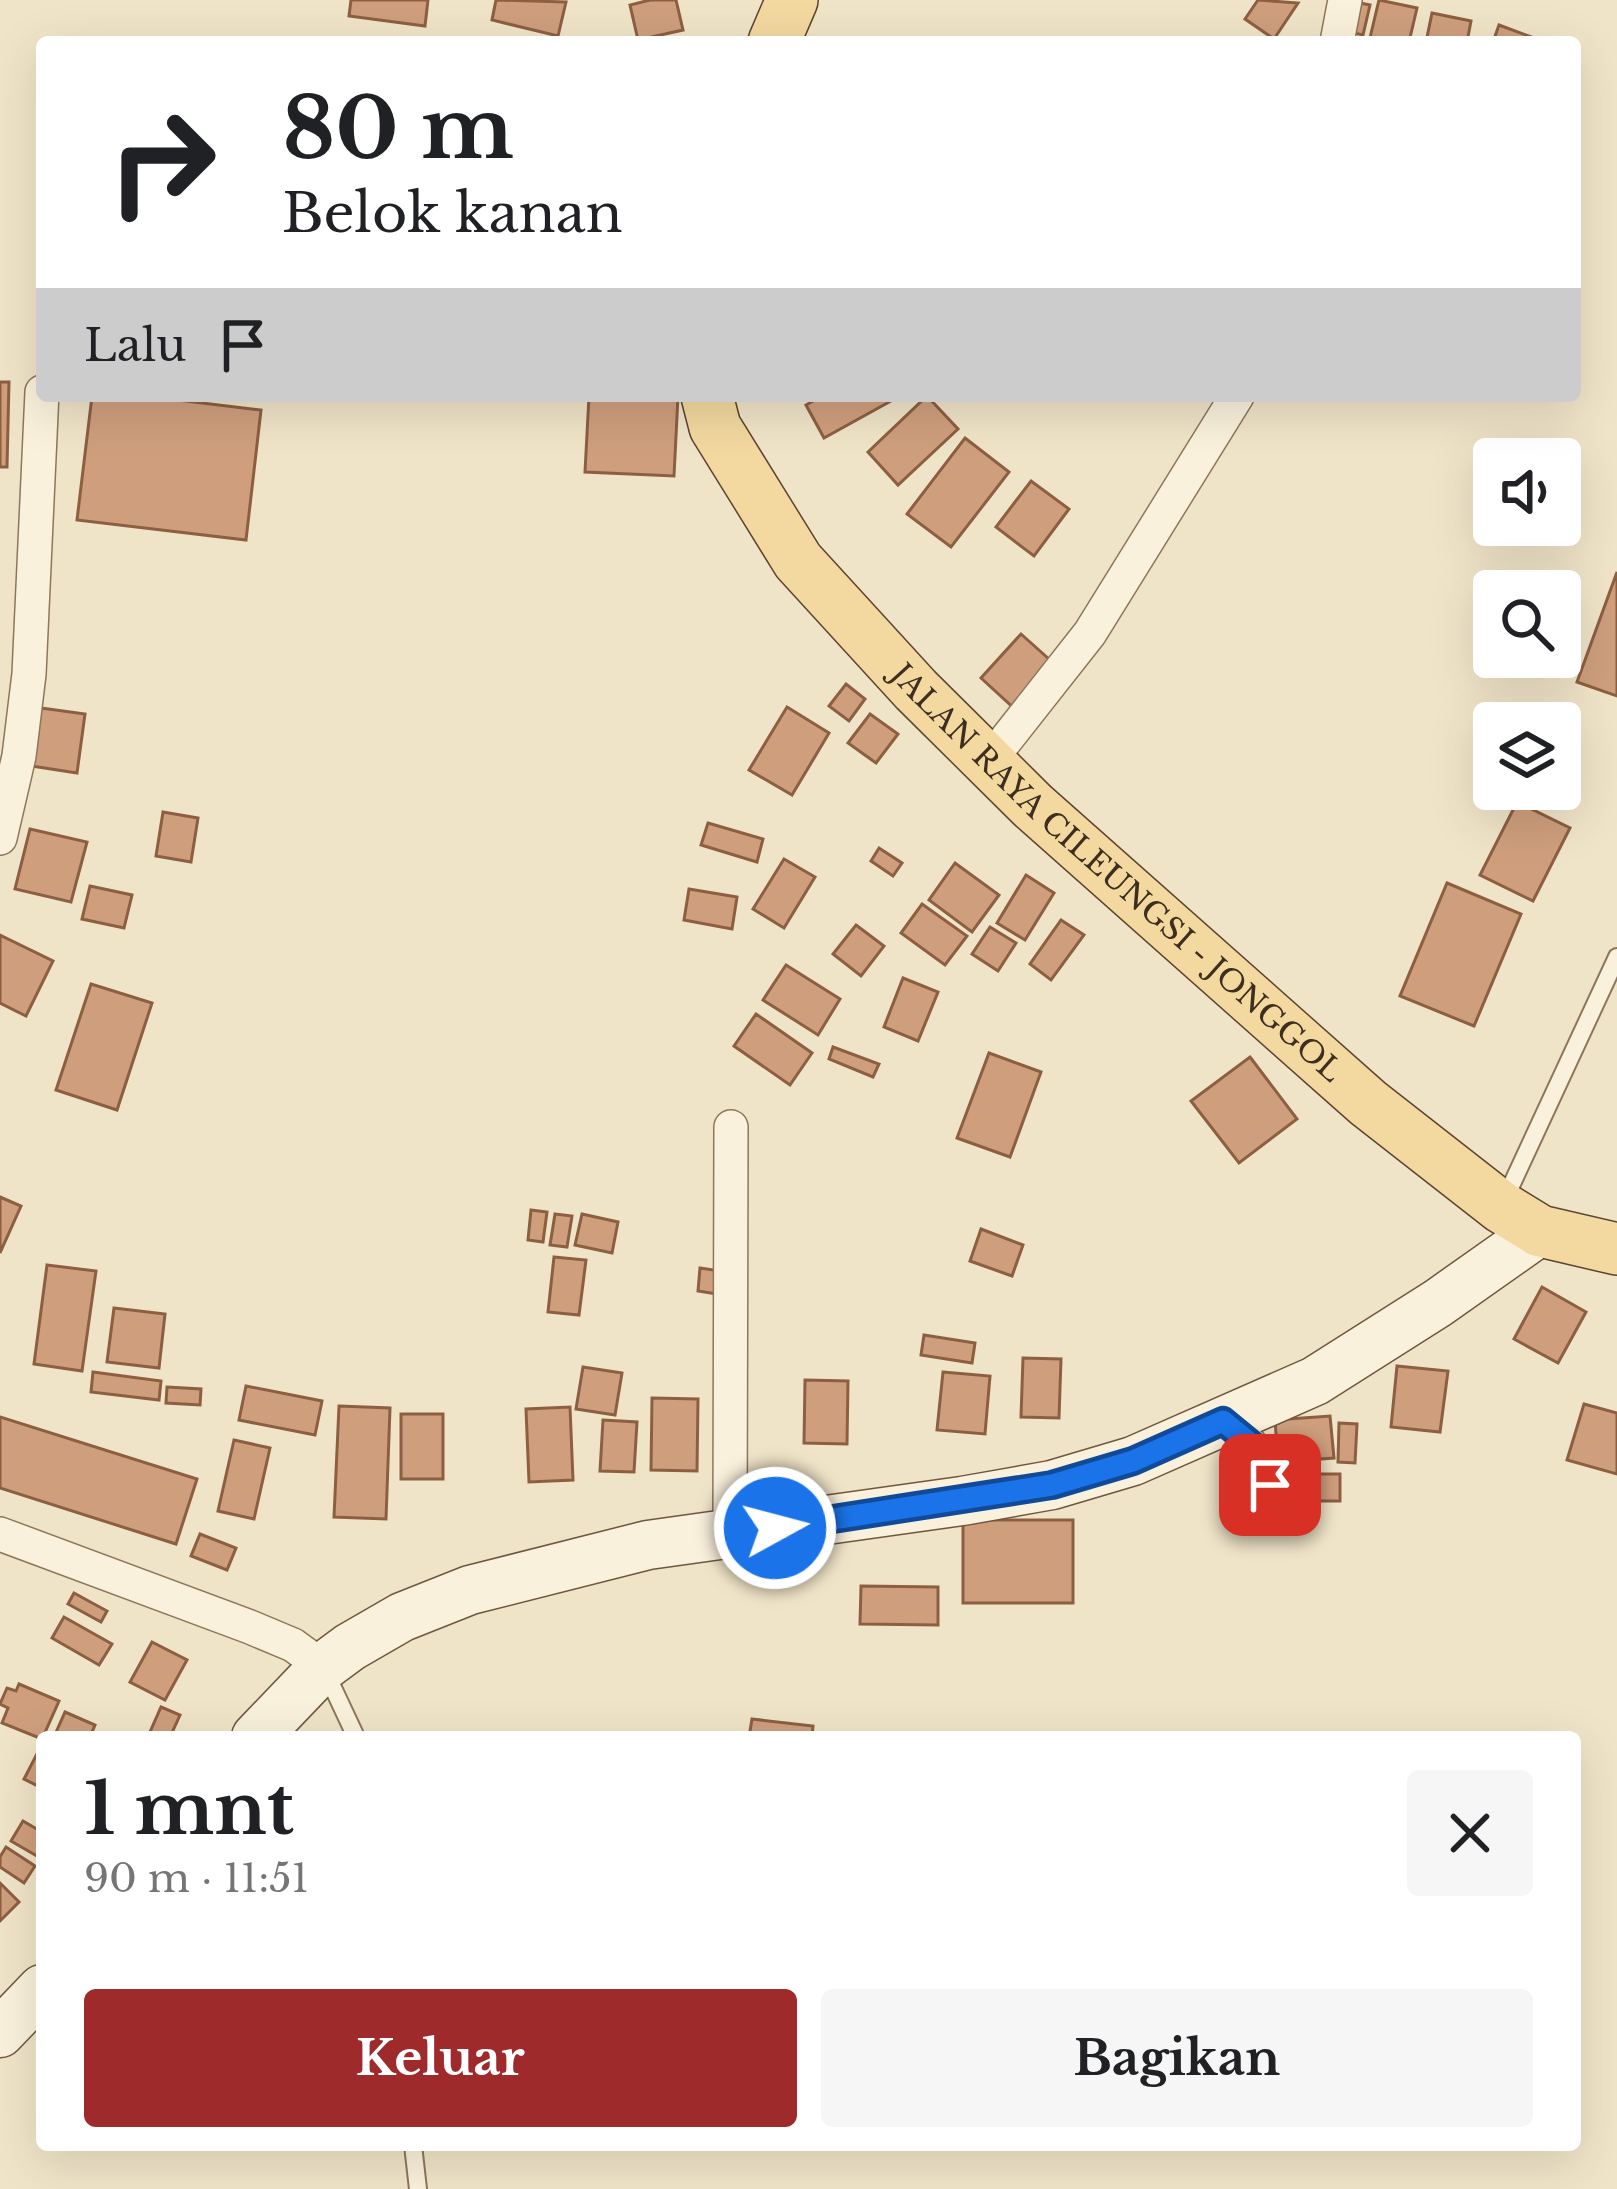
<!DOCTYPE html>
<html lang="id">
<head>
<meta charset="utf-8">
<style>
  :root { --surface:#fff; --page:#f6f6f6; --text:#202124; --muted:#757577; --accent:#9e2a2b }
  body { margin:0; font-family:"Libre Baskerville",serif; background:var(--page); color:var(--text); height:100vh; display:flex; flex-direction:column; font-size:45px; white-space:nowrap }
  * { box-sizing:border-box; margin:0 }
  p { font-size:39px; color:var(--muted) }
  .icon { flex:none; width:66px; height:66px; fill:none; stroke:currentColor; stroke-width:2; stroke-linecap:round; stroke-linejoin:round }
  .map { position:relative; flex:1; overflow:hidden }
  .drawer { position:absolute; left:36px; top:1731px; width:1545px; height:420px; display:flex; flex-direction:column; background:var(--surface); border-radius:12px; box-shadow:0 12px 48px #0002 }
  .drawer>* { flex:none }
  .banner { position:absolute; left:36px; top:36px; width:1545px; height:366px; border-radius:12px; box-shadow:0 12px 48px #0002; background:#fff; color:var(--text); overflow:hidden }
  .tools { position:absolute; left:1473px; top:438px; display:grid; gap:24px }
  .tools a { display:grid; place-items:center; width:108px; height:108px; border-radius:12px; background:var(--surface); box-shadow:0 12px 48px #0002; font-size:60px }
  .pin { position:absolute; display:grid; place-items:center; width:102px; height:102px; color:#fff; margin:-51px; border-radius:24px; box-shadow:0 6px 18px #0006 }
  .me { position:absolute; width:132px; margin:-66px; rotate:83deg; stroke-linejoin:round; filter:drop-shadow(0 0 9px #0008) }
  .turn { display:flex; align-items:center; gap:42px; height:252px; padding:0 48px; font-size:54px }
  .turn .icon { width:156px; height:156px; stroke-width:2.5 }
  .turn b { display:block; font-size:84px; line-height:102px }
  .then { display:flex; align-items:center; height:114px; padding:0 48px; background:#0003; gap:24px; font-size:45px }
  .round { display:grid; place-items:center; flex:none; width:126px; height:126px; border-radius:12px; background:var(--page) }
  .head { display:flex; align-items:center; justify-content:space-between; height:204px; padding:0 48px }
  h1 { font-size:72px; font-weight:700; line-height:90px }
  .button { display:flex; gap:24px; margin-top:auto; padding:24px 48px }
  .button a { flex:1; height:138px; border-radius:12px; background:var(--accent); color:#fff; font-size:48px; font-weight:700; line-height:138px; text-align:center }
  .button a+a { background:var(--page); color:var(--text) }
  .map>svg:first-child { display:block }
  .building { fill:#cf9f7d; stroke:#8d5f41; stroke-width:3 }
  .lines { fill:none; stroke-linecap:round; stroke-linejoin:round }
  .lane-casing { stroke:#8d765c; stroke-width:20 }
  .street-casing { stroke:#8d765c; stroke-width:36 }
  .secondary-casing { stroke:#6f573f; stroke-width:51 }
  .primary-casing { stroke:#5b4430; stroke-width:54 }
  .lane { stroke:#faf1dc; stroke-width:16 }
  .street { stroke:#faf1dc; stroke-width:33 }
  .secondary { stroke:#faf1dc; stroke-width:48 }
  .primary { stroke:#f3d9a0; stroke-width:51 }
  .route-casing { stroke:#114b97; stroke-width:30 }
  .route { stroke:#1a73e8; stroke-width:21 }
  .labels { text-anchor:middle; stroke-width:12; stroke-linejoin:round; paint-order:stroke }
  .street-label { font-size:30px; fill:#3d2e20; stroke:#f7eed8 }
</style>
</head>
<body>
<div class="map">
<svg width="1617" height="2189" viewBox="0 0 1617 2189">
  <rect width="100%" height="100%" fill="#f0e4c8"/>
  <g class="building">
    <path d="M 351,0 L 428,0 L 425,26 L 349,16 Z"/>
    <path d="M 496,0 L 566,2 L 558,36 L 492,20 Z"/>
    <path d="M 650,0 L 676,0 L 683,30 L 638,40 L 630,5 Z"/>
    <path d="M 1258,0 L 1298,3 L 1274,39 L 1245,19 Z"/>
    <path d="M 1379,0 L 1417,8 L 1409,42 L 1369,42 Z"/>
    <path d="M 1351,1 L 1370,5 L 1363,35 L 1345,31 Z"/>
    <path d="M 1432,13 L 1471,21 L 1467,42 L 1426,42 Z"/>
    <path d="M 1499,25 L 1545,42 L 1493,42 Z"/>
    <path d="M 0,382 L 9,382 L 7,467 L 0,467 Z"/>
    <path d="M 92,396 L 144,396 L 261,410 L 246,540 L 77,520 Z"/>
    <path d="M 589,396 L 678,396 L 674,476 L 585,472 Z"/>
    <path d="M 822,396 L 900,396 L 824,438 L 806,405 Z"/>
    <path d="M 927,396 L 958,429 L 898,485 L 868,452 Z"/>
    <path d="M 965,438 L 1009,472 L 951,547 L 907,514 Z"/>
    <path d="M 1031,481 L 1069,509 L 1034,556 L 996,527 Z"/>
    <path d="M 1617,572 L 1617,696 L 1577,682 Z"/>
    <path d="M 1021,634 L 1059,668 L 1019,713 L 981,678 Z"/>
    <path d="M 846,684 L 865,699 L 849,721 L 829,706 Z"/>
    <path d="M 34,707 L 85,714 L 77,773 L 25,765 Z"/>
    <path d="M 787,707 L 829,733 L 792,795 L 749,770 Z"/>
    <path d="M 870,714 L 898,734 L 876,763 L 848,743 Z"/>
    <path d="M 1517,802 L 1570,828 L 1533,901 L 1480,875 Z"/>
    <path d="M 163,812 L 198,818 L 191,862 L 156,856 Z"/>
    <path d="M 708,823 L 763,839 L 757,862 L 701,845 Z"/>
    <path d="M 30,829 L 87,842 L 71,902 L 15,889 Z"/>
    <path d="M 879,848 L 902,863 L 893,876 L 871,861 Z"/>
    <path d="M 784,859 L 815,877 L 784,928 L 753,909 Z"/>
    <path d="M 955,863 L 999,895 L 972,932 L 929,900 Z"/>
    <path d="M 1026,875 L 1054,893 L 1025,940 L 997,923 Z"/>
    <path d="M 1447,883 L 1521,914 L 1474,1026 L 1400,996 Z"/>
    <path d="M 90,886 L 132,895 L 124,928 L 82,919 Z"/>
    <path d="M 689,889 L 737,897 L 732,929 L 684,920 Z"/>
    <path d="M 922,904 L 967,936 L 945,965 L 901,933 Z"/>
    <path d="M 1061,920 L 1084,935 L 1051,980 L 1030,964 Z"/>
    <path d="M 856,925 L 884,946 L 861,976 L 833,954 Z"/>
    <path d="M 990,927 L 1016,943 L 998,971 L 972,954 Z"/>
    <path d="M 0,935 L 53,961 L 26,1016 L 0,1003 Z"/>
    <path d="M 786,965 L 840,999 L 818,1035 L 763,1000 Z"/>
    <path d="M 903,978 L 938,992 L 918,1041 L 884,1027 Z"/>
    <path d="M 91,984 L 152,1003 L 117,1110 L 56,1090 Z"/>
    <path d="M 756,1014 L 812,1053 L 790,1085 L 734,1046 Z"/>
    <path d="M 833,1047 L 879,1064 L 873,1077 L 829,1059 Z"/>
    <path d="M 989,1053 L 1041,1072 L 1010,1157 L 957,1138 Z"/>
    <path d="M 1250,1057 L 1297,1119 L 1239,1163 L 1191,1101 Z"/>
    <path d="M 0,1197 L 21,1206 L 0,1253 Z"/>
    <path d="M 531,1210 L 547,1212 L 543,1242 L 528,1240 Z"/>
    <path d="M 555,1214 L 572,1216 L 567,1247 L 550,1245 Z"/>
    <path d="M 582,1214 L 618,1222 L 612,1253 L 575,1245 Z"/>
    <path d="M 981,1229 L 1023,1245 L 1012,1276 L 970,1261 Z"/>
    <path d="M 554,1257 L 586,1260 L 579,1315 L 548,1312 Z"/>
    <path d="M 47,1265 L 96,1271 L 82,1371 L 34,1364 Z"/>
    <path d="M 700,1268 L 720,1271 L 717,1294 L 698,1291 Z"/>
    <path d="M 1542,1287 L 1586,1312 L 1558,1363 L 1514,1339 Z"/>
    <path d="M 114,1308 L 165,1314 L 159,1368 L 107,1362 Z"/>
    <path d="M 924,1335 L 975,1343 L 972,1363 L 921,1355 Z"/>
    <path d="M 1023,1358 L 1061,1359 L 1059,1418 L 1021,1417 Z"/>
    <path d="M 1397,1366 L 1448,1371 L 1440,1432 L 1391,1427 Z"/>
    <path d="M 583,1367 L 622,1373 L 615,1415 L 576,1409 Z"/>
    <path d="M 93,1372 L 161,1381 L 159,1400 L 91,1392 Z"/>
    <path d="M 943,1372 L 990,1376 L 985,1434 L 937,1430 Z"/>
    <path d="M 805,1380 L 848,1381 L 847,1444 L 804,1443 Z"/>
    <path d="M 246,1386 L 322,1401 L 315,1435 L 239,1420 Z"/>
    <path d="M 167,1387 L 201,1389 L 200,1405 L 166,1403 Z"/>
    <path d="M 652,1398 L 698,1399 L 697,1471 L 651,1470 Z"/>
    <path d="M 1584,1404 L 1617,1413 L 1617,1474 L 1567,1460 Z"/>
    <path d="M 339,1406 L 390,1408 L 386,1519 L 334,1517 Z"/>
    <path d="M 570,1407 L 573,1480 L 529,1482 L 526,1409 Z"/>
    <rect x="401" y="1414" width="42" height="65"/>
    <path d="M 1330,1416 L 1334,1458 L 1278,1462 L 1275,1420 Z"/>
    <path d="M 0,1417 L 197,1479 L 176,1544 L 0,1488 Z"/>
    <path d="M 603,1420 L 637,1422 L 634,1472 L 600,1471 Z"/>
    <path d="M 1339,1423 L 1357,1424 L 1355,1463 L 1338,1462 Z"/>
    <path d="M 234,1440 L 270,1448 L 254,1519 L 218,1511 Z"/>
    <rect x="1283" y="1474" width="57" height="27"/>
    <rect x="963" y="1520" width="110" height="83"/>
    <path d="M 200,1534 L 236,1548 L 227,1570 L 191,1556 Z"/>
    <path d="M 861,1586 L 938,1587 L 938,1625 L 860,1624 Z"/>
    <path d="M 74,1593 L 107,1611 L 101,1622 L 68,1604 Z"/>
    <path d="M 64,1617 L 112,1644 L 99,1665 L 52,1638 Z"/>
    <path d="M 152,1642 L 187,1660 L 165,1700 L 130,1682 Z"/>
    <path d="M 19,1684 L 59,1701 L 42,1739 L 2,1723 L 8,1708 L 0,1704 L 7,1688 L 16,1691 Z"/>
    <path d="M 161,1707 L 180,1715 L 170,1737 L 150,1732 Z"/>
    <path d="M 65,1712 L 95,1725 L 90,1737 L 54,1737 Z"/>
    <path d="M 752,1719 L 813,1726 L 812,1737 L 749,1737 Z"/>
    <path d="M 40,1748 L 42,1749 L 42,1788 L 24,1779 Z"/>
    <path d="M 23,1821 L 42,1832 L 42,1859 L 11,1841 Z"/>
    <path d="M 6,1847 L 35,1866 L 24,1883 L 0,1867 L 0,1857 Z"/>
    <path d="M 0,1883 L 19,1902 L 0,1921 Z"/>
  </g>
  <g class="lines">
    <defs>
      <g id="lane">
        <path d="M 1504,1201 L 1617,957"/>
        <path d="M 326,1673 L 356,1737"/>
        <path d="M 413,2145 L 418,2189"/>
      </g>
      <g id="street">
        <path d="M 1337,42 L 1345,0"/>
        <path d="M 990,760 L 1090,633 L 1237,396"/>
        <path d="M 0,838 L 19,756 L 29,674 L 42,392"/>
        <path d="M 1223,1421 C 1265,1456 1268,1456 1273,1511"/>
        <path d="M 0,1534 L 250,1627 L 293,1645 L 323,1667"/>
        <path d="M 730,1534 L 731,1127"/>
      </g>
      <g id="secondary">
        <path d="M 256,1737 L 323,1667 L 350,1647 L 402,1617 L 470,1590 L 648,1545 L 962,1501 L 1052,1485 L 1133,1461 L 1315,1381 L 1438,1303 L 1540,1231"/>
        <path d="M 0,2033 L 42,1989"/>
      </g>
      <g id="primary">
        <path d="M 774,42 L 792,0"/>
        <path id="s1" d="M 707,396 L 715,427 L 798,561 L 916,690 L 1033,806 L 1368,1103 L 1501,1207 L 1540,1231 L 1617,1249"/>
      </g>
    </defs>
    <use href="#lane" class="lane-casing"/>
    <use href="#street" class="street-casing"/>
    <use href="#secondary" class="secondary-casing"/>
    <use href="#primary" class="primary-casing"/>
    <use href="#lane" class="lane"/>
    <use href="#street" class="street"/>
    <use href="#secondary" class="secondary"/>
    <use href="#primary" class="primary"/>
  </g>
  <g class="lines">
    <defs>
      <path id="route" d="M 775,1528 L 1052,1485 L 1133,1461 L 1223,1421 L 1262,1453 L 1270,1485"/>
    </defs>
    <use href="#route" class="route-casing"/>
    <use href="#route" class="route"/>
  </g>
  <g class="labels">
    <g class="street-label">
      <text dy="10" stroke="none"><textPath href="#s1" startOffset="636">JALAN RAYA CILEUNGSI - JONGGOL</textPath></text>
    </g>
  </g>
</svg>
<div class="tools">
<a><svg class="icon" aria-label="sound" viewBox="0 0 24 24"><path d="M4 9h4l5-4v14l-5-4H4zM17 9q2 3 0 6"/></svg></a>
<a><svg class="icon" aria-label="search" viewBox="0 0 24 24"><circle cx="10" cy="10" r="6"/><path d="M15 15l6 6"/></svg></a>
<a><svg class="icon" aria-label="layers" viewBox="0 0 24 24"><path d="M12 4l9 5-9 5-9-5zM3 14l9 5 9-5"/></svg></a>
</div>
<div class="pin" style="left:1270px;top:1485px;background:#d93025"><svg class="icon" aria-label="arrive" viewBox="0 0 24 24"><path d="M6 21V4h12l-3 4 3 4H6"/></svg></div>
<svg class="me" style="left:775px;top:1528px" viewBox="-20 -20 40 40"><circle r="17" fill="#1a73e8" stroke="#fff" stroke-width="3"/><path d="M0-11L8 9 0 5-8 9z" fill="#fff"/></svg>
<div class="banner">
<div class="turn"><svg class="icon" aria-label="right" viewBox="0 0 24 24"><path d="M7 20v-9h11M14 6l5 5-5 5"/></svg><div><b>80 m</b>Belok kanan</div></div>
<div class="then">Lalu<svg class="icon" aria-label="arrive" viewBox="0 0 24 24"><path d="M6 21V4h12l-3 4 3 4H6"/></svg></div>
</div>
<section class="drawer">
<div class="head"><div><h1>1 mnt</h1><p>90 m · 11:51</p></div><a class="round"><svg class="icon" aria-label="close" viewBox="0 0 24 24"><path d="M6 6l12 12M18 6L6 18"/></svg></a></div>
<div class="button"><a>Keluar</a><a>Bagikan</a></div>
</section>
</div>
</body>
</html>
